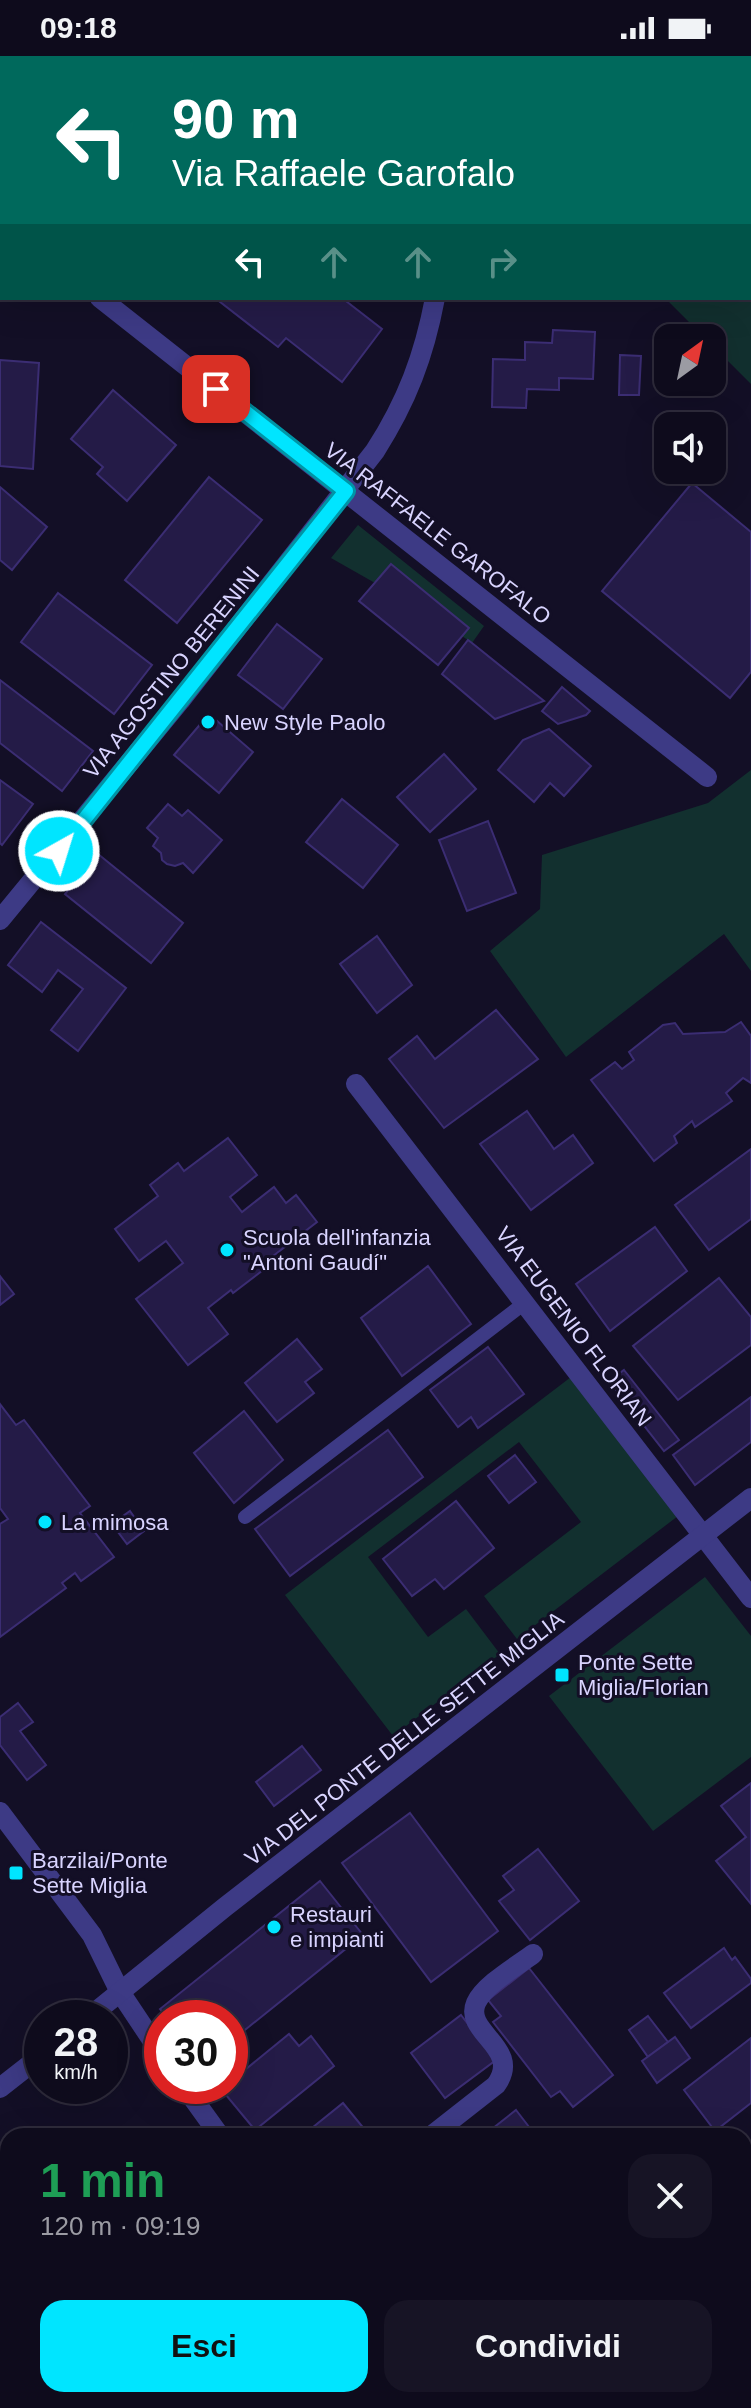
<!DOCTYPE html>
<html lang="it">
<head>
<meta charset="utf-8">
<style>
  :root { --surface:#0e0b1c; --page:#171425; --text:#f1f3f6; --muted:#9b9ba3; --line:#2e2b3b; --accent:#00e5ff }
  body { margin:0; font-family:Arial,sans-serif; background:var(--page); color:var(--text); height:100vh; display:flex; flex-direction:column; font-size:30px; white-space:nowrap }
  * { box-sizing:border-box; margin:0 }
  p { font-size:26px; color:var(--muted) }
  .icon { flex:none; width:44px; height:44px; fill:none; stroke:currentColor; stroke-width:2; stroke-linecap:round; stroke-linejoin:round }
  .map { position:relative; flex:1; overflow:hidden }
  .panel { position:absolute; left:0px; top:2072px; width:752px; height:280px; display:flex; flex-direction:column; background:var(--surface); border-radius:24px 24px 0 0; box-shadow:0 8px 32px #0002,0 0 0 2px var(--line) }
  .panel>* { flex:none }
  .hud { position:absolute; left:0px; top:0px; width:752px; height:244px; box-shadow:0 8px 32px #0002,0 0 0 2px var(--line); background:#00695c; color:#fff; overflow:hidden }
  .needle { width:52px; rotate:33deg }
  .fabs { position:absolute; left:654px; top:268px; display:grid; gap:16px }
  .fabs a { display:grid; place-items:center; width:72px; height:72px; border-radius:16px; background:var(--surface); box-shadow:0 8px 32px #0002,0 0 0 2px var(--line); font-size:40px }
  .speed { position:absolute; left:24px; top:1944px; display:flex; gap:16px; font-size:40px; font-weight:700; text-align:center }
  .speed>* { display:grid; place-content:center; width:104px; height:104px; border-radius:50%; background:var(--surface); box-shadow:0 8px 32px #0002,0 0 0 2px var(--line); line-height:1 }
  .speed small { font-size:20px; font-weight:400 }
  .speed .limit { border:12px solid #d22; background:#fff; color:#111 }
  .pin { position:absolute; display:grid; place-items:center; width:68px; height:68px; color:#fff; margin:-34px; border-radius:16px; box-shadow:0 4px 12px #0006 }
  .me { position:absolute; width:88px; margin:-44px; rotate:39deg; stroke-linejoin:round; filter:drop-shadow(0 0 6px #0008) }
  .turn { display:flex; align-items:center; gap:28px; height:168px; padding:0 40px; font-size:36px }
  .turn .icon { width:104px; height:104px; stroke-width:2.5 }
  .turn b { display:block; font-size:56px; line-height:68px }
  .lanes { display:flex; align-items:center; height:76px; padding:0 40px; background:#0003; justify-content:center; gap:40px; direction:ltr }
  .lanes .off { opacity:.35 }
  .round { display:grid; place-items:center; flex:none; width:84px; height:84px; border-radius:24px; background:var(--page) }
  .head { display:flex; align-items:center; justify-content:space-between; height:136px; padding:0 40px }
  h1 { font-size:48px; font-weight:700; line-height:60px; color:#1e9e55 }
  .cta { display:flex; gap:16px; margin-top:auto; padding:16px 40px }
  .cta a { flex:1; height:92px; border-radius:24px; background:var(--accent); color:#111; font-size:32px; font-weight:700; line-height:92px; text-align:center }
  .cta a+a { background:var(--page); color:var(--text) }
  .status { display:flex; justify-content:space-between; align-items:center; height:56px; padding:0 40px; background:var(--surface); direction:ltr }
  .status svg { height:22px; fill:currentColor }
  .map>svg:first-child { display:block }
  .green { fill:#12302f }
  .building { fill:#241b47; stroke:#3b2d73; stroke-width:2 }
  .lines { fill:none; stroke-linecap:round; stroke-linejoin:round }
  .lane { stroke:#3d3a85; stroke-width:14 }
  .street { stroke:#3d3a85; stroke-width:20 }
  .route-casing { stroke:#0095a6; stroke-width:20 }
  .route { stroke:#00e5ff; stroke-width:14 }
  .poi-dot { fill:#00e5ff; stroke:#130f26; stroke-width:3 }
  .labels { text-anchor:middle; stroke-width:6; stroke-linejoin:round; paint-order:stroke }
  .street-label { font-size:22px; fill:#d9d4ff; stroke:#130f26 }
  .poi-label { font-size:22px; fill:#d9d4ff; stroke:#130f26; text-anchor:start }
</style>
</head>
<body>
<div class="status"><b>09:18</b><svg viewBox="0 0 49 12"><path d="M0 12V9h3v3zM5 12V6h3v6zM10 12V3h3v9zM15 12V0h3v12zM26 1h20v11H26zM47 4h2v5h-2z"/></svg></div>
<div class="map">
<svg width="751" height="2352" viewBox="0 0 751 2352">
  <rect width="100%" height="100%" fill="#130f26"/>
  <g class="green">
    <path d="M 674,0 L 751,0 L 751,328 L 712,289 L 712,282 L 705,282 L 665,242 L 750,242 L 750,2 L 674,2 Z"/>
    <path d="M 358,469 L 484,570 L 472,587 L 462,580 L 469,572 L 392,509 L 375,527 L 331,502 Z"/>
    <path d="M 751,714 L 751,915 L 724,878 L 566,1001 L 490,895 L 540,853 L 542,799 L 708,747 Z"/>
    <path d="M 571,1321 L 678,1460 L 517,1583 L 484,1540 L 581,1466 L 519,1386 L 368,1501 L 428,1581 L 466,1553 L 500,1598 L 393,1680 L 285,1539 Z"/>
    <path d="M 705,1521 L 751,1580 L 751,1701 L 653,1775 L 549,1640 Z"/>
  </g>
  <g class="building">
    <path d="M 1,0 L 86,0 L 86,2 L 2,2 L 2,9 Z"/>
    <rect x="244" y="0" width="156" height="2"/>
    <path d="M 215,242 L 342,242 L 382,273 L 342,326 L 286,282 L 278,291 Z"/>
    <path d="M 553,274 L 595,276 L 593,323 L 559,322 L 559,334 L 527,333 L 526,352 L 492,351 L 493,303 L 525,304 L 525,286 L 552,287 Z"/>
    <path d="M 620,299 L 641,300 L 639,339 L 619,339 Z"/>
    <path d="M 0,304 L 39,307 L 33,413 L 0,410 Z"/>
    <path d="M 113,334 L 176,389 L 127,445 L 97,418 L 103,411 L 71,383 Z"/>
    <path d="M 209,421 L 262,464 L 177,567 L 125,524 Z"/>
    <path d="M 692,427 L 751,476 L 751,616 L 730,642 L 602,535 Z"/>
    <path d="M 0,431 L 47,471 L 12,514 L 0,504 Z"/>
    <path d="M 391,508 L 469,572 L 438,609 L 359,545 Z"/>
    <path d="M 58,537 L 152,609 L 114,658 L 21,586 Z"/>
    <path d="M 277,568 L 322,603 L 283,653 L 238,619 Z"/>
    <path d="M 468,584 L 472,587 L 544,645 L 495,663 L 442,618 Z"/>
    <path d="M 0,624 L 93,695 L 62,735 L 0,687 Z"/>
    <path d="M 562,631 L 590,655 L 586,659 L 558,668 L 542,655 Z"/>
    <path d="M 209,658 L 253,696 L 219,737 L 174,699 Z"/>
    <path d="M 549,673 L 591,710 L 564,740 L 550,727 L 534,746 L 498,714 L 523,684 Z"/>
    <path d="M 444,698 L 476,733 L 430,776 L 397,741 Z"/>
    <path d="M 0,724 L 33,748 L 2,789 L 0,787 Z"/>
    <path d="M 342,743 L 398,789 L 363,832 L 306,786 Z"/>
    <path d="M 168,748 L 182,760 L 188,754 L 222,784 L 193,817 L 183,807 L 175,810 L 167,808 L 162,804 L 161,797 L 153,790 L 158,782 L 147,772 Z"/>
    <path d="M 488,765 L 516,837 L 467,855 L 439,784 Z"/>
    <path d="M 98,798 L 183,867 L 151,907 L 65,838 Z"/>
    <path d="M 41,866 L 126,932 L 78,995 L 51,974 L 83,933 L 58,914 L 42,936 L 8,909 Z"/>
    <path d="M 377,880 L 412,929 L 377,957 L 340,908 Z"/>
    <path d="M 496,954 L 538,1003 L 444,1072 L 389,1003 L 417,980 L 435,1003 Z"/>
    <path d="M 741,966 L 751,980 L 751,1027 L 743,1022 L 726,1037 L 732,1045 L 695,1071 L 692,1065 L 674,1080 L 677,1087 L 654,1105 L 591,1024 L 615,1006 L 622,1013 L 634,1004 L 629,996 L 663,969 L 675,967 L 683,978 L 725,976 Z"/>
    <path d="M 527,1055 L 554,1093 L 573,1079 L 593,1107 L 531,1154 L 480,1088 Z"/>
    <path d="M 228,1082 L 257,1119 L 230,1141 L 242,1156 L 274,1131 L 286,1147 L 296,1139 L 317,1166 L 268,1204 L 271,1208 L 233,1237 L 231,1234 L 208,1252 L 228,1278 L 188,1309 L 136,1243 L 183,1207 L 166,1185 L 139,1205 L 115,1173 L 158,1140 L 150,1129 L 178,1107 L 184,1115 Z"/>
    <path d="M 751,1093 L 751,1163 L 709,1194 L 675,1149 Z"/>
    <path d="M 655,1171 L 687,1215 L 610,1275 L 576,1228 Z"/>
    <path d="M 428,1210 L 471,1268 L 402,1320 L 361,1262 Z"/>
    <path d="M 0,1220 L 14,1238 L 0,1249 Z"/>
    <path d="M 719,1222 L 751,1261 L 751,1289 L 678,1344 L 633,1290 Z"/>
    <path d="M 297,1283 L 322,1313 L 305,1326 L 314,1337 L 277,1366 L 245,1327 Z"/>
    <path d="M 488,1291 L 524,1338 L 478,1372 L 471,1361 L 458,1371 L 430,1334 Z"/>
    <path d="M 624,1314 L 679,1384 L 664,1395 L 609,1325 Z"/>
    <path d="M 751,1341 L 751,1386 L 695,1429 L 673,1399 Z"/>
    <path d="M 0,1348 L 16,1369 L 24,1364 L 90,1450 L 80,1457 L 114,1501 L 81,1525 L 75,1517 L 62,1527 L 66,1532 L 0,1581 L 0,1468 L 8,1463 L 0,1452 Z"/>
    <path d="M 244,1355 L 283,1404 L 234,1447 L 194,1397 Z"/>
    <path d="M 388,1374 L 423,1421 L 290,1520 L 255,1473 Z"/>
    <path d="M 515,1399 L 536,1426 L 509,1447 L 488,1420 Z"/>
    <path d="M 456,1445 L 494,1492 L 444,1533 L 435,1523 L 412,1540 L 383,1503 Z"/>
    <path d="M 130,1455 L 144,1475 L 127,1488 L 112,1468 Z"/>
    <path d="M 18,1647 L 33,1666 L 20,1675 L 46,1709 L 27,1724 L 0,1689 L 0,1661 Z"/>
    <path d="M 302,1690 L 321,1714 L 274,1750 L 256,1726 Z"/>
    <path d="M 751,1727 L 751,1848 L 716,1805 L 746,1781 L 721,1750 Z"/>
    <path d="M 410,1757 L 498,1875 L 431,1926 L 342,1807 Z"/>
    <path d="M 538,1793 L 579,1845 L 530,1884 L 499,1845 L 514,1834 L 503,1820 Z"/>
    <path d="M 320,1825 L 363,1879 L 230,1986 L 230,1962 L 168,1962 L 160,1953 Z"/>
    <path d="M 724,1892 L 732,1904 L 735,1901 L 751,1923 L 751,1927 L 691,1972 L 664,1937 Z"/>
    <path d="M 529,1912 L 613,2019 L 573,2051 L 560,2035 L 551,2041 L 493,1966 L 501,1960 L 488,1944 Z"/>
    <path d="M 461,1959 L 496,2004 L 445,2042 L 411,1997 Z"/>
    <path d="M 648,1960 L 668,1986 L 648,2001 L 629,1974 Z"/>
    <path d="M 289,1978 L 299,1990 L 311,1980 L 334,2010 L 255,2074 L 221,2033 L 230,2030 L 230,2026 Z"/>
    <path d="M 675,1981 L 690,2002 L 657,2027 L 642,2005 Z"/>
    <path d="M 751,1982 L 751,2047 L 715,2075 L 684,2034 Z"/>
    <path d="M 343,2047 L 370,2080 L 302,2080 Z"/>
    <path d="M 516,2054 L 536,2080 L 483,2080 Z"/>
    <path d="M 8,2212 L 8,2281 L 0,2271 L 0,2226 L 2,2224 L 0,2219 Z"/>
    <path d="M 744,2239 L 751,2247 L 751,2316 L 744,2322 Z"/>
    <path d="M 8,2310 L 8,2344 L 61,2344 L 64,2347 L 57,2352 L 0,2352 L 0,2316 Z"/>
    <path d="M 131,2344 L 202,2344 L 208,2352 L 137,2352 Z"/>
    <path d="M 452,2344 L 522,2344 L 511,2352 L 458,2352 Z"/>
    <path d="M 686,2344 L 718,2344 L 708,2352 L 693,2352 Z"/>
  </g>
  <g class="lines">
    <path class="lane" d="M 245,1461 L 526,1246"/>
    <g class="street">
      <path d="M 454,2 L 454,0"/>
      <path d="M 0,159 L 2,161"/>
      <path d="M 100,242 L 707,721"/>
      <path d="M 0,864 L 180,645 L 375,395 C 407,345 424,300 435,242"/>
      <path d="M 356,1028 L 751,1542"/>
      <path d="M 0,1756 L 92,1879 L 120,1936 L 162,1999"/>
      <path d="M 88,1962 L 225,1851 L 751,1442"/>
      <path d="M 184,2030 L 220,2080"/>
      <path d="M 0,2032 L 42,1999"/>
      <path d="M 431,2080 L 496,2029 C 523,1992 463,1977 476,1947 C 484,1929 517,1910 533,1898"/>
      <path d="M 407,2344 L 413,2352"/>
      <path d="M 84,2352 L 94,2344"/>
    </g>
  </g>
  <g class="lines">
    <defs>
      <path id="route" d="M 59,795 L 346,435 L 216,333"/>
    </defs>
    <use href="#route" class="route-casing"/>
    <use href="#route" class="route"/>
  </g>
  <g class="poi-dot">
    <circle cx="208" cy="666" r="8"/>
    <circle cx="227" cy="1194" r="8"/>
    <circle cx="45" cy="1466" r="8"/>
    <rect x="554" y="1611" width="16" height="16" rx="4"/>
    <rect x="8" y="1809" width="16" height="16" rx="4"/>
    <circle cx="274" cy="1871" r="8"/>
  </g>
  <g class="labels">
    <g class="street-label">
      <text transform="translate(438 477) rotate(38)" y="8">VIA RAFFAELE GAROFALO</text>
      <text transform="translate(171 616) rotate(-51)" y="8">VIA AGOSTINO BERENINI</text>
      <text transform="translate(574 1270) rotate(53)" y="8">VIA EUGENIO FLORIAN</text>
      <text transform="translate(404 1682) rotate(-38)" y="8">VIA DEL PONTE DELLE SETTE MIGLIA</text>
    </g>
    <g class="poi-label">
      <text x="224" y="674">New Style Paolo</text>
      <text x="243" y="1189">Scuola dell'infanzia<tspan x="243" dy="25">"Antoni Gaudí"</tspan></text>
      <text x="61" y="1474">La mimosa</text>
      <text x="578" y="1614">Ponte Sette<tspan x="578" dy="25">Miglia/Florian</tspan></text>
      <text x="32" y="1812">Barzilai/Ponte<tspan x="32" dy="25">Sette Miglia</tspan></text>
      <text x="290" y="1866">Restauri<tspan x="290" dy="25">e impianti</tspan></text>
    </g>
  </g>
</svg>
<div class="fabs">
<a><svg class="needle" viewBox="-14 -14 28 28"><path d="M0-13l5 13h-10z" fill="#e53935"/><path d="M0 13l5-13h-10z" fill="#9b9ba3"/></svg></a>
<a><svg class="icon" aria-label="sound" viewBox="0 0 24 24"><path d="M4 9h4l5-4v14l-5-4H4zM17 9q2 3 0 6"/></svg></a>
</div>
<div class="speed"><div>28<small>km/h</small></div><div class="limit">30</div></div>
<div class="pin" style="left:216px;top:333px;background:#d93025"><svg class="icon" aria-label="arrive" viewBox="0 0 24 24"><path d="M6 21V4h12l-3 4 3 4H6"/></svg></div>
<svg class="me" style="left:59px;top:795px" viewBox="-20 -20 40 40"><circle r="17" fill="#00e5ff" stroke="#fff" stroke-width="3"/><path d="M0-11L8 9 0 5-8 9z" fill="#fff"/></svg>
<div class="hud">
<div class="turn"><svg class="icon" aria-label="left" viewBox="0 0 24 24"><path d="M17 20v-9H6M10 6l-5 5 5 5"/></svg><div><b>90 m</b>Via Raffaele Garofalo</div></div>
<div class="lanes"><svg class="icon" aria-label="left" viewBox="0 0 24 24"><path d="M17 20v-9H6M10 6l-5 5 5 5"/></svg><svg class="icon off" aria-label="ahead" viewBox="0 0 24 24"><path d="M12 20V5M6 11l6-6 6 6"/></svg><svg class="icon off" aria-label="ahead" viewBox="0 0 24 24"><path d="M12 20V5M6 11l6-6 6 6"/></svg><svg class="icon off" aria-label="right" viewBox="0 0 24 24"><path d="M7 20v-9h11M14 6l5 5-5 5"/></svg></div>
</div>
<section class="panel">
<div class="head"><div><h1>1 min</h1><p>120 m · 09:19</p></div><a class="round"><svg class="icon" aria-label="close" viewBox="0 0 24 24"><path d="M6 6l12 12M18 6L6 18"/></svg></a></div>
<div class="cta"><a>Esci</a><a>Condividi</a></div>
</section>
</div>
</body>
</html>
